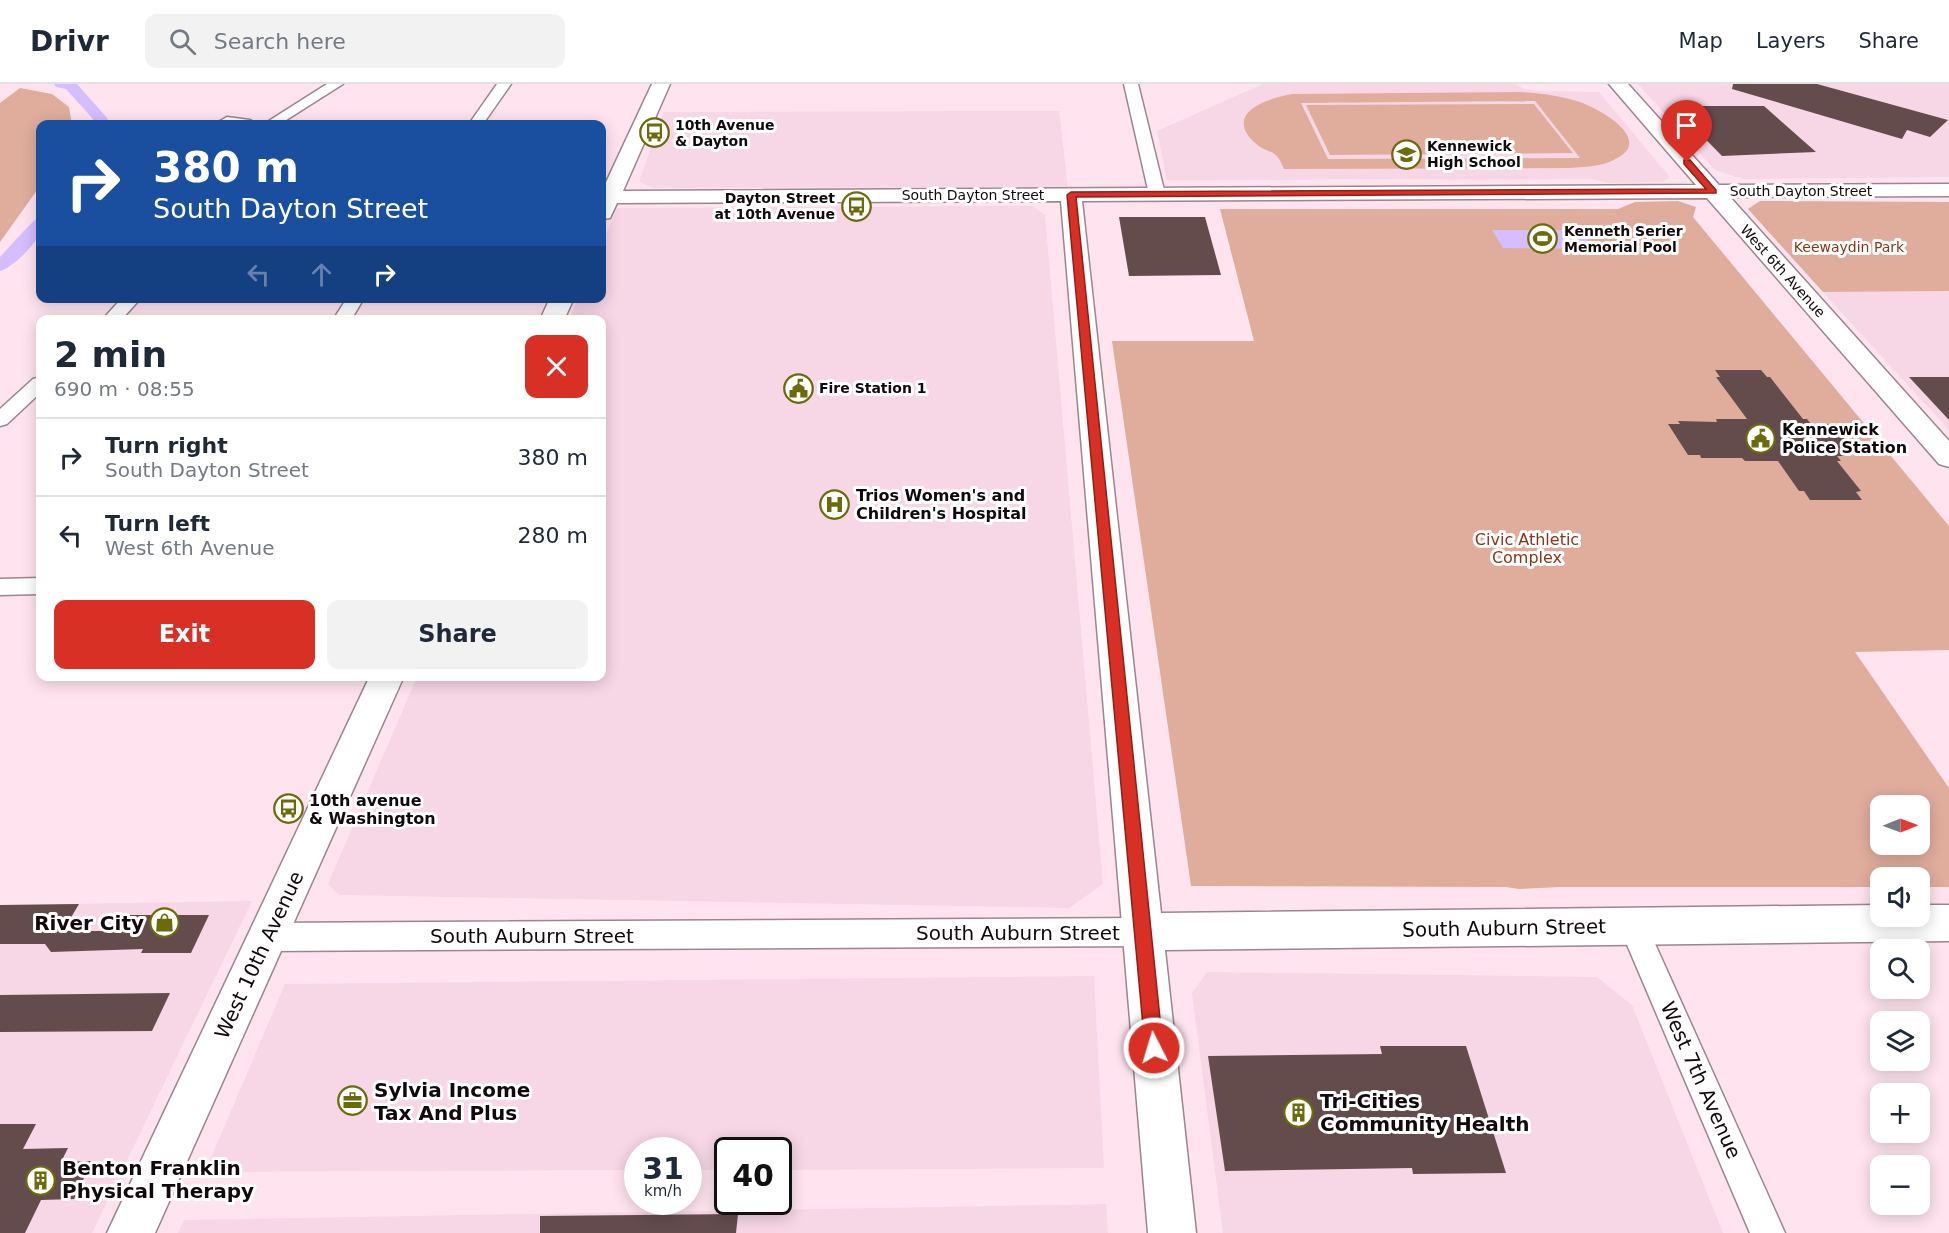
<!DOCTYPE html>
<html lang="en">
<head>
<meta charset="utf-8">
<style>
  :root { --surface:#fff; --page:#f2f2f3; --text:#1f2937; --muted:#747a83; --line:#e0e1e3; --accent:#d93025 }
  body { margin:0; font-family:"DejaVu Sans",sans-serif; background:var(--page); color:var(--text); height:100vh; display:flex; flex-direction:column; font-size:22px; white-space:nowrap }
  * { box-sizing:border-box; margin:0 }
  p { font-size:20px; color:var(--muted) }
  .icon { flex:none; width:33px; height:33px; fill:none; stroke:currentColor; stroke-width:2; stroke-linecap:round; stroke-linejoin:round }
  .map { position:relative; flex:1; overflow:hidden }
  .side { position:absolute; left:36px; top:231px; width:570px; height:366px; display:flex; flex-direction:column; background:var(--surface); border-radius:12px; box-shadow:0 3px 15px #0003 }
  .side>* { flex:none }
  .top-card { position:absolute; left:36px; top:36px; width:570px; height:183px; border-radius:12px; box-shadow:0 3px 15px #0003; background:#1a4fa0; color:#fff; overflow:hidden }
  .needle { width:39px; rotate:89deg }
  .fabs { position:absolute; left:1870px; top:711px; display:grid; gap:12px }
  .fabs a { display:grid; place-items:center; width:60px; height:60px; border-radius:12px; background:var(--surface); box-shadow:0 3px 15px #0003; font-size:30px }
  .speed { position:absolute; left:624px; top:1053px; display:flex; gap:12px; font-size:30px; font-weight:700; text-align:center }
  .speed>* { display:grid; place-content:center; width:78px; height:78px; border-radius:50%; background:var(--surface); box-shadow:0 3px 15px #0003; line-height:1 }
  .speed small { font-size:15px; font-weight:400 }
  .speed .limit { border:3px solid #111; border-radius:9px; background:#fff; color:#111 }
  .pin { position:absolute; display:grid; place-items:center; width:51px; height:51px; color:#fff; margin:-62px -26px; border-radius:50% 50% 50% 0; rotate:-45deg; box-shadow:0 0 6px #0007 }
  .pin .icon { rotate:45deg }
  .me { position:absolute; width:66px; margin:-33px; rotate:355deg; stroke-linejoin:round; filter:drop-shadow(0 0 4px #0008) }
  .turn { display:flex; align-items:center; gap:21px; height:126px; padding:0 18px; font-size:27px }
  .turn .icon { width:78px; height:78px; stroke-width:2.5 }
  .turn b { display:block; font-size:42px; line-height:51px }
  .lanes { display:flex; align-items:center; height:57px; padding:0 18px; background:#0003; justify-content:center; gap:30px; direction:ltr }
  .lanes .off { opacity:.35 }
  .round { display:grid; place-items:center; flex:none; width:63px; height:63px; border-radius:12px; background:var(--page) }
  .head { display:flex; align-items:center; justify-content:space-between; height:102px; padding:0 18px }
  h1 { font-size:36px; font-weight:600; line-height:45px }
  .cta { display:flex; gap:12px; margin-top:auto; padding:12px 18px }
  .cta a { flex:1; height:69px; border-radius:12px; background:var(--accent); color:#fff; font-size:24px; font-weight:600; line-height:69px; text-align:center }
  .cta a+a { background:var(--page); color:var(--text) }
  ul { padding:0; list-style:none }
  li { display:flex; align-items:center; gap:18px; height:78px; padding:0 18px; border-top:2px solid var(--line) }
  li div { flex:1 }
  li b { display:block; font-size:22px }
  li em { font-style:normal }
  header { display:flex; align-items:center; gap:36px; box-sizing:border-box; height:84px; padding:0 30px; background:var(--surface); border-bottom:2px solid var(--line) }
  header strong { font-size:28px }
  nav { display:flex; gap:33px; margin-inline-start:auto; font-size:21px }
  .search { width:420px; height:54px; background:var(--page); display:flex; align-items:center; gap:15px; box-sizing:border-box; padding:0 21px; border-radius:12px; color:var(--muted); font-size:22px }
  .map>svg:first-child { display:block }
  .built { fill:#f7d6e5 }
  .green { fill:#e0ad9d; fill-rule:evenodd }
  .water { fill:#d5bdff }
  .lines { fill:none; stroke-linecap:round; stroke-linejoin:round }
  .canal { fill:#d5bdff; fill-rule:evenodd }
  .building { fill:#644c4d }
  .street-casing { stroke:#9d848f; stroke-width:3 }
  .secondary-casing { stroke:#9d848f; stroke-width:3 }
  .street { fill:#fff; fill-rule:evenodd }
  .secondary { fill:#fff; fill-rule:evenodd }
  .route { fill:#d93025; stroke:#8d1f18; stroke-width:1.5 }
  .labels { text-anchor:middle; stroke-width:6; stroke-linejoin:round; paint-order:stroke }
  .far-poi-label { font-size:14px; font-weight:bold; fill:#11090c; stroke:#fff; text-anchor:start }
  .far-street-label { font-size:14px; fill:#11090c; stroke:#fff }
  .far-park-label { font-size:14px; fill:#8a3417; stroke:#fff }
  .poi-label { font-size:16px; font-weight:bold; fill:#11090c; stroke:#fff; text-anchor:start }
  .park-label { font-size:16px; fill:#8a3417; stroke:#fff }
  .near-poi-label { font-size:20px; font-weight:bold; fill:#11090c; stroke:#fff; text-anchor:start }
  .near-street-label { font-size:20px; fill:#11090c; stroke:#fff }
</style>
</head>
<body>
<header>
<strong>Drivr</strong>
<div class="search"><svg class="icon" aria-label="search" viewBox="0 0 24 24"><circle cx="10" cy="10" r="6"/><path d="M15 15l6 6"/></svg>Search here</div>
<nav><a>Map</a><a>Layers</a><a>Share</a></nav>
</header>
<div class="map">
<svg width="1949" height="1149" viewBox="0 0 1949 1149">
  <rect width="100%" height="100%" fill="#ffe4ef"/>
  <g class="built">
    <path d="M 1263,0 L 1516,0 L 1524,5 L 1536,7 L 1599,8 L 1670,93 L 1662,98 L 1608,99 L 1592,95 L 1167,96 L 1157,47 Z"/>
    <path d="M 1638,0 L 1949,0 L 1949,93 L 1742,95 L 1715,86 Z"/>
    <path d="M 1059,27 L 1068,103 L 654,104 L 639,98 L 663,28 Z"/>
    <path d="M 1032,122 L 1045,131 L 1103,800 L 1069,824 L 339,811 L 328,800 L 417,593 L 602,592 L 602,236 L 569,235 L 578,215 L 602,214 L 602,160 L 617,124 Z"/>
    <path d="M 1949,207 L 1949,346 L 1823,208 Z"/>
    <path d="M 252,817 L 92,1149 L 0,1149 L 0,821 Z"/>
    <path d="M 1207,888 L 1597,893 L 1632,921 L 1723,1149 L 1223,1149 L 1192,909 Z"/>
    <path d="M 1094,892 L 1104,1084 L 779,1086 L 778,1066 L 728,1066 L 727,1086 L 689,1086 L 688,1066 L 638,1066 L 637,1086 L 205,1088 L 285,900 Z"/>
    <path d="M 1106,1120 L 1108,1149 L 178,1149 L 184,1136 Z"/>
  </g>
  <g class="green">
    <path d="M 20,4 L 52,10 L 69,23 L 72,40 L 40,40 L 40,102 L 0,158 L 0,19 Z"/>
    <path d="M 1521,8 C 1541,9 1561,12 1580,18 C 1604,27 1659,59 1609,78 C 1596,83 1582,83 1568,84 L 1284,85 C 1275,62 1269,72 1254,58 C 1223,28 1270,14 1292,10 ZM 1535,17 L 1580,74 L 1328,75 L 1301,19 Z"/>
    <path d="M 1534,20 L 1573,69 L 1330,71 L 1306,21 Z"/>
    <path d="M 1678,117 L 1696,123 L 1693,133 L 1949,442 L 1949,566 L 1855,568 L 1949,704 L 1949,803 L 1920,803 L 1920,794 L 1881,794 L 1881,803 L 1561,803 L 1519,805 L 1506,803 L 1191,802 L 1112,257 L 1254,257 L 1220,125 L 1618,125 L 1635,118 ZM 1881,722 L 1920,722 L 1920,760 L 1881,760 Z"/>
    <path d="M 1760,117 L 1949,118 L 1949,207 L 1823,208 L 1748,125 Z"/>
  </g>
  <path class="water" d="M 1492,146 L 1581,146 L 1594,165 L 1503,164 Z"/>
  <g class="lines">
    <g class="canal">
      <path d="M 54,0 L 77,0 L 108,35 L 104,40 L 90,40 L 93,35 L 66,5 L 56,3 Z"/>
      <path d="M 40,133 C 40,137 41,143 40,147 C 38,159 11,185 0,187 L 0,173 C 9,164 33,135 40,133 Z"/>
    </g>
  </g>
  <g class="building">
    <path d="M 1733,0 L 1817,0 L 1948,36 L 1930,53 L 1907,46 L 1902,55 L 1732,5 Z"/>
    <path d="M 1693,22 L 1764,22 L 1816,68 L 1722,72 L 1680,29 L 1699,29 Z"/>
    <path d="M 1119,133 L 1205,133 L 1221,191 L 1129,192 Z"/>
    <path d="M 1715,286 L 1761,286 L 1767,293 L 1770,293 L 1803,335 L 1807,335 L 1811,340 L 1835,340 L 1856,367 L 1845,367 L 1849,372 L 1837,372 L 1841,377 L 1837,377 L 1861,407 L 1856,408 L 1862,416 L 1810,416 L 1804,407 L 1799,407 L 1778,377 L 1745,377 L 1742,374 L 1701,374 L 1700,371 L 1688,371 L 1668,340 L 1680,340 L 1678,337 L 1717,338 L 1716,335 L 1747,335 L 1716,293 L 1720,293 Z"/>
    <path d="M 1909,293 L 1949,293 L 1949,336 Z"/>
    <path d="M 79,820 L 63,847 L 121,847 L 130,831 L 209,831 L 191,869 L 141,869 L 143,865 L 51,868 L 45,860 L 0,860 L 0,821 Z"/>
    <path d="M 170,909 L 152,947 L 0,948 L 0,911 Z"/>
    <path d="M 1380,962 L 1466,962 L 1506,1089 L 1413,1090 L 1412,1084 L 1225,1087 L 1208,972 L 1382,970 Z"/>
    <path d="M 0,1040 L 36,1040 L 23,1065 L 68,1064 L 61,1078 L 92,1077 L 74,1115 L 41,1116 L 25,1149 L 0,1149 Z"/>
    <path d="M 738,1130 L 736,1149 L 540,1149 L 540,1132 Z"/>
  </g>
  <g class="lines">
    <defs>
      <g id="street">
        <path d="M 327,0 L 343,0 L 280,40 L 264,40 Z"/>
        <path d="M 497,0 L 511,0 L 483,40 L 469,40 Z"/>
        <path d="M 1124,0 L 1138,0 L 1165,110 L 1162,113 L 1152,113 L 1149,110 Z"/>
        <path d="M 227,33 L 250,36 L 257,40 L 222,40 L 220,37 Z"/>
        <path d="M 122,214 L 141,214 L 121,236 L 102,236 Z"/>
        <path d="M 347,214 L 364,214 L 351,236 L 333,236 Z"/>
        <path d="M 40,293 L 40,309 L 7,340 L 0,342 L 0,325 L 33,295 Z"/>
        <path d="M 40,494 L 40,510 L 0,511 L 0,495 Z"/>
        <path d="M 1633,829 L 1643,833 L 1785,1149 L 1750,1149 L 1619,842 L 1623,833 Z"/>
        <path d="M 1143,834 L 1153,838 L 1158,848 L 1153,858 L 1143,862 L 267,867 L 257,863 L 252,853 L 257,843 L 267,839 Z"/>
      </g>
      <g id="secondary">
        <path d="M 652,0 L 670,0 L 623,107 L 1696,101 L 1609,0 L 1628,0 L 1719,101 L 1949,100 L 1949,112 L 1730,113 L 1949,357 L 1949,383 L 1939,380 L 1707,114 L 1082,117 L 1161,829 L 1881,821 L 1881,832 L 1920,832 L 1920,821 L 1949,821 L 1949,857 L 1165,866 L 1196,1149 L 1148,1149 L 1061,117 L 617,119 L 610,134 L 602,135 L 602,107 Z"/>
        <path d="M 550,214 L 574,214 L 564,236 L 540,236 Z"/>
        <path d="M 370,592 L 404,592 L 155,1149 L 107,1149 Z"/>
      </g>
    </defs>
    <use href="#street" class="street-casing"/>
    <use href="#secondary" class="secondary-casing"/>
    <use href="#street" class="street"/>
    <use href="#secondary" class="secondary"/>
  </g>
  <path class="route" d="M 1684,76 L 1690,76 L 1716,106 L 1716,109 L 1076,113 L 1163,964 L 1160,970 L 1154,973 L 1148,970 L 1145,964 L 1067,111 L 1071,108 L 1706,105 L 1684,80 Z"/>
  <defs>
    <symbol id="bus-ring" viewBox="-11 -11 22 22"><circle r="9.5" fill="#fff" stroke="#6a6b0b" stroke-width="1.5"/><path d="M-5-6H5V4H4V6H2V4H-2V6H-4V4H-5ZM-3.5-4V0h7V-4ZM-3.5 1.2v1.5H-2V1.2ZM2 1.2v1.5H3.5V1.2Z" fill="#6a6b0b"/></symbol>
    <symbol id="school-ring" viewBox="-11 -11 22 22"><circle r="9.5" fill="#fff" stroke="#6a6b0b" stroke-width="1.5"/><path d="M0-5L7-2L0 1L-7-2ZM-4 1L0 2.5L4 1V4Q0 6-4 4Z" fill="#6a6b0b"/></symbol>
    <symbol id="stadium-ring" viewBox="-11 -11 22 22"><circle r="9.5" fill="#fff" stroke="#6a6b0b" stroke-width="1.5"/><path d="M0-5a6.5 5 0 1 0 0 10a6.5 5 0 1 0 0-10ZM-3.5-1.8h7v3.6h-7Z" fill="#6a6b0b"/></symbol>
    <symbol id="civic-ring" viewBox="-11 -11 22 22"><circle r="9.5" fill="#fff" stroke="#6a6b0b" stroke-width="1.5"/><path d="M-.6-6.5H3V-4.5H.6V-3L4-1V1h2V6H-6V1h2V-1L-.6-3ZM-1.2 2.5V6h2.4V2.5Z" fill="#6a6b0b"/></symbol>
    <symbol id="hospital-ring" viewBox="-11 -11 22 22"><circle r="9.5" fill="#fff" stroke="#6a6b0b" stroke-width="1.5"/><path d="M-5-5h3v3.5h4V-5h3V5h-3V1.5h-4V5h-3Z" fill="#6a6b0b"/></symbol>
    <symbol id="shop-ring" viewBox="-11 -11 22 22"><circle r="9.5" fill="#fff" stroke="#6a6b0b" stroke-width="1.5"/><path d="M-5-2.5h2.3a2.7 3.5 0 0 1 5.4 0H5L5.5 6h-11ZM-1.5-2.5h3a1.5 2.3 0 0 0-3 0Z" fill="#6a6b0b"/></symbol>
    <symbol id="office-ring" viewBox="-11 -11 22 22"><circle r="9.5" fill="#fff" stroke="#6a6b0b" stroke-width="1.5"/><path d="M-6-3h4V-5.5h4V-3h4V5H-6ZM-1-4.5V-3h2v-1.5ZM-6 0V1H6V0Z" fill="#6a6b0b"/></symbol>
    <symbol id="building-ring" viewBox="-11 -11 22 22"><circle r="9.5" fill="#fff" stroke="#6a6b0b" stroke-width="1.5"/><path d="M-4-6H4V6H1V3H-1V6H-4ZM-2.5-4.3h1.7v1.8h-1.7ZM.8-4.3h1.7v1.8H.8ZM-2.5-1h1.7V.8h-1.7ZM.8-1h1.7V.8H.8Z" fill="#6a6b0b"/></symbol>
  </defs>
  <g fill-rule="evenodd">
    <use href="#bus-ring" x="638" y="32" width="33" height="33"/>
    <use href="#school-ring" x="1390" y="54" width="33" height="33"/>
    <use href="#bus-ring" x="840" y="106" width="33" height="33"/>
    <use href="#stadium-ring" x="1526" y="138" width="33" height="33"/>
    <use href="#civic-ring" x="782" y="288" width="33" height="33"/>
    <use href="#civic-ring" x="1744" y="338" width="33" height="33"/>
    <use href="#hospital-ring" x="818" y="404" width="33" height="33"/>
    <use href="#bus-ring" x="272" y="708" width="33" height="33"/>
    <use href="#shop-ring" x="148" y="822" width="33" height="33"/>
    <use href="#office-ring" x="336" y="1000" width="33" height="33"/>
    <use href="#building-ring" x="1282" y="1012" width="33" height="33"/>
    <use href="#building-ring" x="24" y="1080" width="33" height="33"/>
  </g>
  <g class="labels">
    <g class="far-poi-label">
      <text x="675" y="46">10th Avenue<tspan x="675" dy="16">&amp; Dayton</tspan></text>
      <text x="1427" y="67">Kennewick<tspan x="1427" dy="16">High School</tspan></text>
      <text x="835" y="119" text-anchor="end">Dayton Street<tspan x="835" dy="16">at 10th Avenue</tspan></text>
      <text x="1564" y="152">Kenneth Serier<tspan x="1564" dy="16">Memorial Pool</tspan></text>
      <text x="819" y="309">Fire Station 1</text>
    </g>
    <g class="far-street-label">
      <text x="1801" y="112">South Dayton Street</text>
      <text x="973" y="116">South Dayton Street</text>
      <text transform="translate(1783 187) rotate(48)" y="5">West 6th Avenue</text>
    </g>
    <g class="far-park-label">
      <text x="1849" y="168">Keewaydin Park</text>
    </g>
    <g class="poi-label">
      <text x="1782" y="351">Kennewick<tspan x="1782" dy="18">Police Station</tspan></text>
      <text x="856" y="417">Trios Women's and<tspan x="856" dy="18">Children's Hospital</tspan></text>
      <text x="309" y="722">10th avenue<tspan x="309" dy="18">&amp; Washington</tspan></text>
    </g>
    <g class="park-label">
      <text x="1527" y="461">Civic Athletic<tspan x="1527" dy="18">Complex</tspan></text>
    </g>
    <g class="near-poi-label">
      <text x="144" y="846" text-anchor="end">River City</text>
      <text x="374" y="1013">Sylvia Income<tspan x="374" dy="23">Tax And Plus</tspan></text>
      <text x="1320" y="1024">Tri-Cities<tspan x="1320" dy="23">Community Health</tspan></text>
      <text x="62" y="1091">Benton Franklin<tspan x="62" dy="23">Physical Therapy</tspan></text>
    </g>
    <g class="near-street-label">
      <text transform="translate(1504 844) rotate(-1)" y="7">South Auburn Street</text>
      <text x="1018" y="856">South Auburn Street</text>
      <text x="532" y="859">South Auburn Street</text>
      <text transform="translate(259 871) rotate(-65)" y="7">West 10th Avenue</text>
      <text transform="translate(1701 996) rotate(66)" y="7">West 7th Avenue</text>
    </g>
  </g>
</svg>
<div class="fabs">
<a><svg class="needle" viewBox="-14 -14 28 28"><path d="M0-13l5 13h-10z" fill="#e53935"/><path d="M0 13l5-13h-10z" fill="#747a83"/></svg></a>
<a><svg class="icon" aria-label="sound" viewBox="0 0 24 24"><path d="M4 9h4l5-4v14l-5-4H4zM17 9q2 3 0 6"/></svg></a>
<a><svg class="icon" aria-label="search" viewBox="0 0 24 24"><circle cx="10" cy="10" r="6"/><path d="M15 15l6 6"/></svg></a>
<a><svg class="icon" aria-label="layers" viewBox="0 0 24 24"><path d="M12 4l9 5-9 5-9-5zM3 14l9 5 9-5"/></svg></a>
<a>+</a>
<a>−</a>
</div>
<div class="speed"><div>31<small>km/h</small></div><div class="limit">40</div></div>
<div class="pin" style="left:1687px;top:78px;background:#d93025"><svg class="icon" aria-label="arrive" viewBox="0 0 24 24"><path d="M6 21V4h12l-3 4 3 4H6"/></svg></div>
<svg class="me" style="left:1154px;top:964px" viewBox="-20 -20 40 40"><circle r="17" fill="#d93025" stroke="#fff" stroke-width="3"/><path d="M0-11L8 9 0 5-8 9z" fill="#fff"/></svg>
<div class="top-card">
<div class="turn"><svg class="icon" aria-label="right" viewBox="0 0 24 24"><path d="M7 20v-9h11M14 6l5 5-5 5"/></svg><div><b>380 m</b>South Dayton Street</div></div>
<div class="lanes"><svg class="icon off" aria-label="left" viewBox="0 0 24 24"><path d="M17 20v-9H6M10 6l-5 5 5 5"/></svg><svg class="icon off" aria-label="ahead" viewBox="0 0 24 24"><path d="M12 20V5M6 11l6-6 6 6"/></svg><svg class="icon" aria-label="right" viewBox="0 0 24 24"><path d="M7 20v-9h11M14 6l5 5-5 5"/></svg></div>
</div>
<section class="side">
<div class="head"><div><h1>2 min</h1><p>690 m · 08:55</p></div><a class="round" style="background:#d93025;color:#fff"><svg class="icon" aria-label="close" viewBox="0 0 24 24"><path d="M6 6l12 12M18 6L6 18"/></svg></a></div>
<ul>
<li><svg class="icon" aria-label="right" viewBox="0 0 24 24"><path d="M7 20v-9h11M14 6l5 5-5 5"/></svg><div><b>Turn right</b><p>South Dayton Street</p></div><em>380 m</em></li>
<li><svg class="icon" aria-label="left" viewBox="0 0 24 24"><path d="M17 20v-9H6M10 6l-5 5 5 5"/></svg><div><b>Turn left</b><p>West 6th Avenue</p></div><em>280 m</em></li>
</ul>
<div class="cta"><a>Exit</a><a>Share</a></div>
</section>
</div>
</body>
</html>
